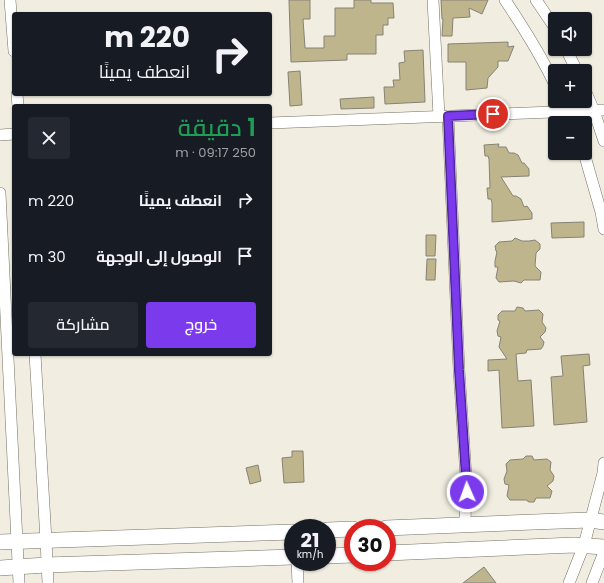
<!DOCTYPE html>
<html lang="ar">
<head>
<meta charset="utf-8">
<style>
  :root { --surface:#171b24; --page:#242831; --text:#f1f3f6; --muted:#9ea1a6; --accent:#7c3aed }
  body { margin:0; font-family:Poppins,Cairo,sans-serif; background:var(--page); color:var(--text); direction:rtl; height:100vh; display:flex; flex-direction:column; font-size:15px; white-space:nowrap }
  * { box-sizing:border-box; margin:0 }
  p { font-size:13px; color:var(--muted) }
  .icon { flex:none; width:22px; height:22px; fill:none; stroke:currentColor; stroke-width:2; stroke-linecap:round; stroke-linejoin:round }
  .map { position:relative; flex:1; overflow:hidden; direction:ltr }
  .side { position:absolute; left:12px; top:104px; width:260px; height:252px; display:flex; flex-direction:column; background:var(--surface); border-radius:4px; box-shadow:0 1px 3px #0004; direction:rtl }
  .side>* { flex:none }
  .top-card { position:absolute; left:12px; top:12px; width:260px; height:84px; border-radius:4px; box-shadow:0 1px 3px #0004; direction:rtl; background:#171b24; color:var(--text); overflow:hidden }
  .fabs { position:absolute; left:548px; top:12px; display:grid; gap:8px }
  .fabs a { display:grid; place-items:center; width:44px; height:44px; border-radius:4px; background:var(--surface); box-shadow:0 1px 3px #0004; font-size:20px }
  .speed { position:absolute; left:284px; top:519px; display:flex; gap:8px; font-size:20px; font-weight:700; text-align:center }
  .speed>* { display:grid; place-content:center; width:52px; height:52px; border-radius:50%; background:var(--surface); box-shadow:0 1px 3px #0004; line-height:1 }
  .speed small { font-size:10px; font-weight:400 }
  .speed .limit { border:6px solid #d22; background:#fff; color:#111 }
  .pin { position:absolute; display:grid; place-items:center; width:34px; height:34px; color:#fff; margin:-17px; border:2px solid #fff; border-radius:50%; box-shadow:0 1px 4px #0007 }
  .me { position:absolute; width:44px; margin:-22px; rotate:358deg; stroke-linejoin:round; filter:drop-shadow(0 0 3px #0008) }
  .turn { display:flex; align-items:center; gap:14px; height:84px; padding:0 16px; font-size:18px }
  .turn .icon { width:52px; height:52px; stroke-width:2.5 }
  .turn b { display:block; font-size:28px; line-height:34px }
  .round { display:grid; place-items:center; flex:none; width:42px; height:42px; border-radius:4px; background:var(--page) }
  .summary { display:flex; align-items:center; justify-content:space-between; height:68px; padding:0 16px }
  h1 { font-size:24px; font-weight:600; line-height:30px; color:#1e9e55 }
  .primary-button { display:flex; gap:8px; margin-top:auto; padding:8px 16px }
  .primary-button a { flex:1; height:46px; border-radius:4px; background:var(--accent); color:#fff; font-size:16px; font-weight:600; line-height:46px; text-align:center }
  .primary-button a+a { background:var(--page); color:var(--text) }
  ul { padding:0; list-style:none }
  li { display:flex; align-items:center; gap:12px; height:56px; padding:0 16px }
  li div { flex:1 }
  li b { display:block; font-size:15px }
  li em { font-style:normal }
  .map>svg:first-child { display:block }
  .building { fill:#bfb58d; stroke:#858276 }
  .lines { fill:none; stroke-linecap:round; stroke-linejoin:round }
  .street-casing { stroke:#737065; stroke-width:12 }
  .secondary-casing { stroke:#737065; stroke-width:16 }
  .street { stroke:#fff; stroke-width:11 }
  .secondary { stroke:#fff; stroke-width:15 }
  .route-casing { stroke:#51269a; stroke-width:10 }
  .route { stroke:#7c3aed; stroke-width:7 }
</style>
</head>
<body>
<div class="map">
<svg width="604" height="583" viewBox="0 0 604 583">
  <rect width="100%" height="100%" fill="#f1eee1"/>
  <g class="building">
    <path d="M 289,0 L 310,0 L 310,19 L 303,19 L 305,48 L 324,48 L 324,36 L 335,36 L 335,8 L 354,8 L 354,0 L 371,0 L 371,3 L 393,3 L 394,18 L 388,18 L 388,25 L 383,25 L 383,35 L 376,35 L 376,54 L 347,54 L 347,60 L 291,62 Z"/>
    <path d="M 441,0 L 488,0 L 482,14 L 469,8 L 470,17 L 453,18 L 452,36 L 442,36 L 443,19 L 442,19 Z"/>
    <path d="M 508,42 L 508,47 L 514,46 L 508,61 L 498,61 L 498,67 L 488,78 L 487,88 L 466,90 L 466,62 L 448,62 L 448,44 Z"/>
    <path d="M 423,50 L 425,102 L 385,104 L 384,87 L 394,87 L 393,80 L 400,80 L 399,63 L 405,62 L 404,51 Z"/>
    <path d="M 300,71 L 302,105 L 290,106 L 288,72 Z"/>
    <path d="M 374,97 L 374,108 L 341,109 L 340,99 Z"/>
    <path d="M 499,144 L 498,147 L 506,147 L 509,153 L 514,153 L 518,155 L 522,163 L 524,163 L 529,169 L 529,176 L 501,177 L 513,196 L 516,196 L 521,199 L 524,207 L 527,206 L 532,213 L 532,219 L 492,222 L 492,203 L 491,199 L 488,199 L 487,188 L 490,188 L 489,159 L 488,156 L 485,156 L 484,145 Z"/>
    <path d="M 584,222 L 584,237 L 552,238 L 551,223 Z"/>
    <path d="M 426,235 L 436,235 L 435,256 L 426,256 Z"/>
    <path d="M 515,238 L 522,241 L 529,241 L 535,240 L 540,244 L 540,249 L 536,253 L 535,266 L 541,272 L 540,280 L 524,280 L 521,283 L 514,281 L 499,282 L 496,278 L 498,267 L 495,267 L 495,261 L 497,252 L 496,251 L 495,246 L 499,242 L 512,241 Z"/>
    <path d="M 427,259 L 436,259 L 435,280 L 426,280 Z"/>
    <path d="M 517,307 L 523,308 L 525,311 L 539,310 L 543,314 L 542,322 L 546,328 L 545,332 L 540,337 L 544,342 L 543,346 L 541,349 L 527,350 L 526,353 L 516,354 L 518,381 L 531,380 L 534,426 L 502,428 L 499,370 L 488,371 L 488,360 L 507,359 L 499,347 L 501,337 L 498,336 L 497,331 L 500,321 L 498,320 L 498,315 L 502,311 L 515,311 Z"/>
    <path d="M 589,354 L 590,365 L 583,366 L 587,422 L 554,425 L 551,377 L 563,376 L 561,356 Z"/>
    <path d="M 292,451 L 303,451 L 304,482 L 284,483 L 282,458 L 292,457 Z"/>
    <path d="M 526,456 L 532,456 L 534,460 L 547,459 L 551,462 L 550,470 L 554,476 L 553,481 L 547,486 L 552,491 L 550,498 L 536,498 L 534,502 L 529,502 L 526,500 L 510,500 L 507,496 L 509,485 L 505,484 L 504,479 L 507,471 L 506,464 L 510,460 L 523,459 Z"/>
    <path d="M 258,465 L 261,481 L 250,484 L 246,468 Z"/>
    <path d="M 484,567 L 496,583 L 463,583 Z"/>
  </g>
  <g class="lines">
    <defs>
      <g id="street">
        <path d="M 10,0 L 14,51"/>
        <path d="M 433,0 L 439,116"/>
        <path d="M 505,0 C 523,27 541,55 555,85"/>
        <path d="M 536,0 L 555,28"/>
        <path d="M 566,49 L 577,71"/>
        <path d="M 585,90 L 594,111 L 604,141"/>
        <path d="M 17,94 L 18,106"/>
        <path d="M 562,101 L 572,123"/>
        <path d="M 448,116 L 459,370 L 466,477 L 465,525"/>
        <path d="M 270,123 L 604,110"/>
        <path d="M 0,135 L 14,134"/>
        <path d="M 584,153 L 601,212 L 604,229"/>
        <path d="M 0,193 L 19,583"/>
        <path d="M 35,354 L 46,540 L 48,583"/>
        <path d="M 297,562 L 298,583"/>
        <path d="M 569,583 L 584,545 L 603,473 L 604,463"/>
        <path d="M 592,583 L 604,552"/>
      </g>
      <g id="secondary">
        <path d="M 386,528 L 560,521 L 591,520 L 604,522"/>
        <path d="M 327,530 L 353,529"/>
        <path d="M 0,542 L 293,532"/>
        <path d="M 387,553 L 574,545 L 604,547"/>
        <path d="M 327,556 L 353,555"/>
        <path d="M 0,568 L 46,565 L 293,557"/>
      </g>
    </defs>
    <use href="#street" class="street-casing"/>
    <use href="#secondary" class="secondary-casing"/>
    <use href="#street" class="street"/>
    <use href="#secondary" class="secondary"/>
  </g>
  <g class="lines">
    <defs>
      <path id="route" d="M 467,492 L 459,370 L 448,116 L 493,114"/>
    </defs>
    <use href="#route" class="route-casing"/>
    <use href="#route" class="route"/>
  </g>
</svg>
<div class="fabs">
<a><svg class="icon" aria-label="sound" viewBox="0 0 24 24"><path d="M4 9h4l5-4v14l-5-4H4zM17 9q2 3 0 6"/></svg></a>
<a>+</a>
<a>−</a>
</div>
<div class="speed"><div>21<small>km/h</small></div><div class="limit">30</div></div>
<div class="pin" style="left:493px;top:114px;background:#d93025"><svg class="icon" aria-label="arrive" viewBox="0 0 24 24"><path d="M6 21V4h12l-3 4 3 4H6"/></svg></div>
<svg class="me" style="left:467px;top:492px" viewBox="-20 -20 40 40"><circle r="17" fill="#7c3aed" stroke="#fff" stroke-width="3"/><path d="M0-11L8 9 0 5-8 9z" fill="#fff"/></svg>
<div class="top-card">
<div class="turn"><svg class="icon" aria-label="right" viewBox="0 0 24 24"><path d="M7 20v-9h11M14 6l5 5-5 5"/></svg><div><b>220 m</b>انعطف يمينًا</div></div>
</div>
<section class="side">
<div class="summary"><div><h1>1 دقيقة</h1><p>250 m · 09:17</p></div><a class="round"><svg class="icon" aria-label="close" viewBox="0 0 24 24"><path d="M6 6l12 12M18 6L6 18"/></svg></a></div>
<ul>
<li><svg class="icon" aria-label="right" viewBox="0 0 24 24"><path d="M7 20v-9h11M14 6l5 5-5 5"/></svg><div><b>انعطف يمينًا</b></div><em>220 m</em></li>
<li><svg class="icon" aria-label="arrive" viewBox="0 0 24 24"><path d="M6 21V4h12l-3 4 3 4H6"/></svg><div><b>الوصول إلى الوجهة</b></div><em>30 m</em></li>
</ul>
<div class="primary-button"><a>خروج</a><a>مشاركة</a></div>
</section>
</div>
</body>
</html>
